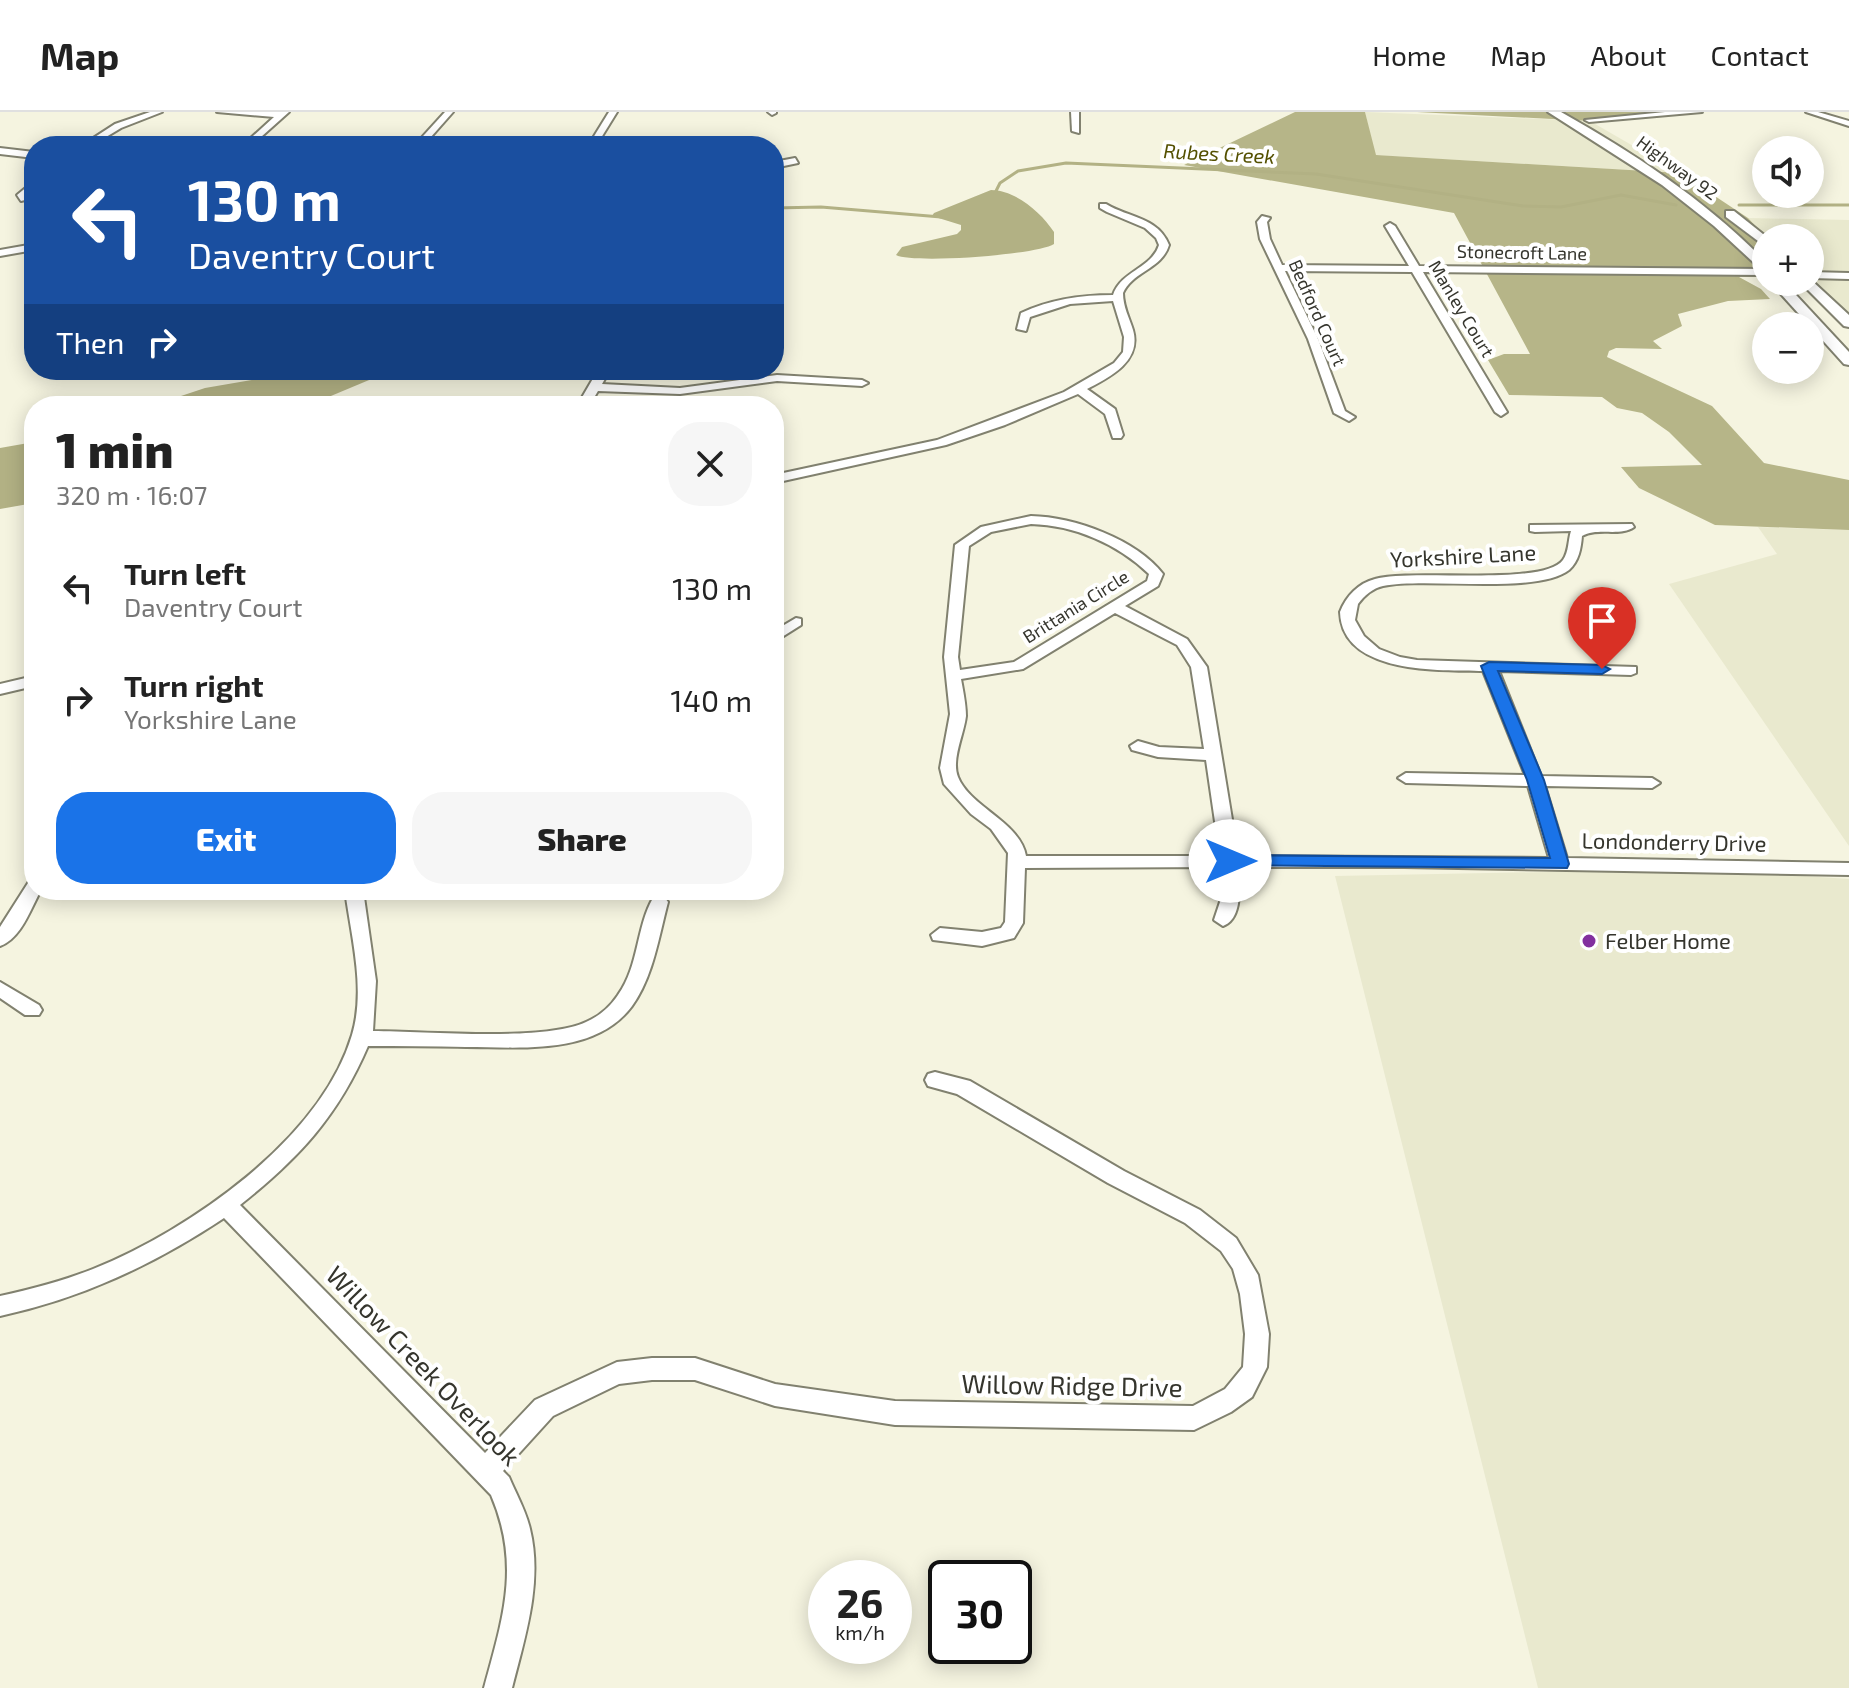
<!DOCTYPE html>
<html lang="en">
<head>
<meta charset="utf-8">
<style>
  :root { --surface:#fff; --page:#f6f6f6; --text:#222; --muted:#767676; --line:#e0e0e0; --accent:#1a73e8 }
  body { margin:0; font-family:"Exo 2",sans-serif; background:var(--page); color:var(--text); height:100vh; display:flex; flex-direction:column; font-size:30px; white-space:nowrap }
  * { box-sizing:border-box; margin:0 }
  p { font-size:26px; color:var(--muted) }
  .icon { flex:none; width:44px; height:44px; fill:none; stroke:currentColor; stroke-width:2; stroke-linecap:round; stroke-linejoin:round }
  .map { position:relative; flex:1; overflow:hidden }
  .details { position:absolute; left:24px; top:284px; width:760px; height:504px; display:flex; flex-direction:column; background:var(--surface); border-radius:32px; box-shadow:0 4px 20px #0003 }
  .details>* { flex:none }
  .hud { position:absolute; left:24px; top:24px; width:760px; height:244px; border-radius:32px; box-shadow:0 4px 20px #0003; background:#1a4fa0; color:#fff; overflow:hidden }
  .buttons { position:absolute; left:1752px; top:24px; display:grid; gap:16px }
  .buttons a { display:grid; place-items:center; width:72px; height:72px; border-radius:50%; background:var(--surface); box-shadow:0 4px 20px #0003; font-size:40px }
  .speed { position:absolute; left:808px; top:1448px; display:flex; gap:16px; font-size:40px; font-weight:700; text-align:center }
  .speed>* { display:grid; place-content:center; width:104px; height:104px; border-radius:50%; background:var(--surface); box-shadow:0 4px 20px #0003; line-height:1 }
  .speed small { font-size:20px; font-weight:400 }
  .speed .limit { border:4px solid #111; border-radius:12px; background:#fff; color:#111 }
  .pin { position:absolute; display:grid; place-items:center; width:68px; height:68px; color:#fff; margin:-82px -34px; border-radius:50% 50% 50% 0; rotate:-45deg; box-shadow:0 0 8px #0007 }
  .pin .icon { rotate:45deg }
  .me { position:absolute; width:88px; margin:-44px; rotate:90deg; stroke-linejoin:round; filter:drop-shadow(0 0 6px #0008) }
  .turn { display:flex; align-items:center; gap:28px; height:168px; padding:0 32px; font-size:36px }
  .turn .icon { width:104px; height:104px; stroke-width:2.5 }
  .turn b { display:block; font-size:56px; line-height:68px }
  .then { display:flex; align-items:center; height:76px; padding:0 32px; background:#0003; gap:16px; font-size:30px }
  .round { display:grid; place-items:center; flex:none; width:84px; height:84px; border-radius:32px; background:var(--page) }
  .overview { display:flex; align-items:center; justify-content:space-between; height:136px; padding:0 32px }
  h1 { font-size:48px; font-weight:800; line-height:60px }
  .cta { display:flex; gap:16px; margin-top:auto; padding:16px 32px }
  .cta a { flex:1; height:92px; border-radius:32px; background:var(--accent); color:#fff; font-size:32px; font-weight:800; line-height:92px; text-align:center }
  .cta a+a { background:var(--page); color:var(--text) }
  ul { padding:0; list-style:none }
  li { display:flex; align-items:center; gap:24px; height:112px; padding:0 32px }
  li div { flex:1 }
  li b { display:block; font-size:30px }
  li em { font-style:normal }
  header { display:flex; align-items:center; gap:48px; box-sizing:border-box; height:112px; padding:0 40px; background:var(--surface); border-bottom:2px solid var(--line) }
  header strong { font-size:38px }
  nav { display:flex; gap:44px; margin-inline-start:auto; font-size:28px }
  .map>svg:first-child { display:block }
  .built { fill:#e9e9ce }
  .forest { fill:#b6b588 }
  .water { fill:#b2b184 }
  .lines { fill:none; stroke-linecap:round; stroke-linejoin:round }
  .stream { stroke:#b2b184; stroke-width:3 }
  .minor-casing { stroke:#81816f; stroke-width:4 }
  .major-casing { stroke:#81816f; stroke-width:4 }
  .minor { fill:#fff; fill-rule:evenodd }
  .major { fill:#fff; fill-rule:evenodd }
  .route { fill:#1a73e8; stroke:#114b97; stroke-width:2 }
  .poi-dot { fill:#822f9e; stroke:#fff; stroke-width:3 }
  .labels { text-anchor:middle; stroke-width:8; stroke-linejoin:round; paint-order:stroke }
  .far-street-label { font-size:18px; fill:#35352d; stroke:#fff }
  .far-water-label { font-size:20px; font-style:italic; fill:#545000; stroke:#fff }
  .street-label { font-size:22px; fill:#35352d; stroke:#fff }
  .poi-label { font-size:22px; fill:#35352d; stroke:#fff; text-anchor:start }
  .near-street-label { font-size:26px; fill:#35352d; stroke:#fff }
</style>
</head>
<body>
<header>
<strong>Map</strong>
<nav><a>Home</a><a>Map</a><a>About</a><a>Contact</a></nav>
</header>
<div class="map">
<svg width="1849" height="1576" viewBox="0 0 1849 1576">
  <rect width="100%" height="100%" fill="#f5f4e0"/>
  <g class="built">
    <path d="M 1365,0 L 1590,9 L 1680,61 L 1375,43 Z"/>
    <path d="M 1748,106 L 1849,108 L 1849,211 L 1810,170 L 1810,126 L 1767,126 Z"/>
    <path d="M 1758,415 L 1849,418 L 1849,734 L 1669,472 L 1777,442 Z"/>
    <path d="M 1702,757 L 1849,767 L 1849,1576 L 1538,1576 L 1335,764 Z"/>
  </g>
  <g class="forest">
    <path d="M 1295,0 L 1365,0 L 1376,43 L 1680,61 L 1748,106 L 1767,126 L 1766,165 L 1739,165 L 1761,177 L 1770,187 L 1728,189 L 1678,202 L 1682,214 L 1653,229 L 1662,237 L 1616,236 L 1609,239 L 1607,245 L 1712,294 L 1764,351 L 1849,368 L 1849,418 L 1715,413 L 1639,376 L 1621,355 L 1702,353 L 1669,320 L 1642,301 L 1617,296 L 1602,285 L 1509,283 L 1488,248 L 1504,242 L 1530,242 L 1454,101 L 1184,53 Z"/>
    <path d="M 1417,0 L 1676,0 L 1590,9 Z"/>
  </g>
  <g class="water">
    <path d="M 991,78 C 1015,78 1041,100 1054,120 L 1054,132 C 1037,143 913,152 896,143 L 902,135 L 957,122 L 961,118 L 961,113 L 932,104 L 934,101 Z"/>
    <path d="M 310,258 L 393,258 L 307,294 L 151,294 L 205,276 Z"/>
    <path d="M 34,330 L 34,391 L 0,397 L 0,336 Z"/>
  </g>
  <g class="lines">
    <g class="stream">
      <path d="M 995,81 L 1000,71 L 1018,59 L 1066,51 L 1316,62 L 1523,94 L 1561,95 L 1621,83 L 1676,93"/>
      <path d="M 1739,93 L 1849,93"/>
      <path d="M 774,96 L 821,95 L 941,105"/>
    </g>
    <defs>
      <g id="minor">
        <path d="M 150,0 L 162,0 L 121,16 L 91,34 L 81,34 L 115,12 Z"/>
        <path d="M 217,0 L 289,0 L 251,34 L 242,34 L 274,5 Z"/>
        <path d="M 445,0 L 453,0 L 423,34 L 414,34 Z"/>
        <path d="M 609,0 L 617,0 L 596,34 L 588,34 Z"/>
        <path d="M 768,0 L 776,0 L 776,1 L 772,3 Z"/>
        <path d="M 1071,0 L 1079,0 L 1079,21 L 1072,19 Z"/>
        <path d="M 1665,0 L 1702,0 L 1589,10 L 1585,8 Z"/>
        <path d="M 1806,0 L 1818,0 L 1849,9 L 1849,14 Z"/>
        <path d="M 0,36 L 34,40 L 34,46 L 0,42 Z"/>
        <path d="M 795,46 L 798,51 L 774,56 L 774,50 Z"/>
        <path d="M 34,69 L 34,77 L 27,83 L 29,87 L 21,89 L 17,83 Z"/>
        <path d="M 1100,92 L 1106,92 C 1129,106 1158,105 1169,133 C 1162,157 1133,159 1123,181 C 1123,195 1129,205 1133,218 C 1142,249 1110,265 1087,277 L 1115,297 L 1123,323 L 1121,326 L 1113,326 L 1105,302 L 1078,282 L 1005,313 L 946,333 L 774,371 L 774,363 L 937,328 L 1064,280 L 1114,251 L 1123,240 L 1124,225 L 1113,189 L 1070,192 L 1030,205 L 1026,219 L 1017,217 L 1021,201 C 1051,187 1081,183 1113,183 C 1121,159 1152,156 1159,133 L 1156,126 L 1145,116 L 1107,100 L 1100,96 Z"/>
        <path d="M 1262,104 L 1270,106 L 1267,110 L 1270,127 L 1282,153 L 1409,154 L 1385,114 L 1390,111 L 1395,114 L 1419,154 L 1766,157 L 1766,163 L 1423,160 L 1507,300 L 1501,304 L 1495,300 L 1412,160 L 1285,159 L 1318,227 L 1345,299 L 1355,305 L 1349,309 L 1334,301 L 1308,227 L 1260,127 L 1257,110 Z"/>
        <path d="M 34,132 L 34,138 L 0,144 L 0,138 Z"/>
        <path d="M 1810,160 L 1849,161 L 1849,167 L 1810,166 Z"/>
        <path d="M 598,258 L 610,258 L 602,272 L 680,276 L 777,263 L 862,268 L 868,271 L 862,274 L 777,269 L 680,282 L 598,279 L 589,294 L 577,294 Z"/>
        <path d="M 1031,404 C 1074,405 1136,427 1163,462 L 1158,474 L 1125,494 L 1187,527 L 1207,555 L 1238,744 L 1549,746 L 1528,674 L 1406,671 L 1398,666 L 1406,661 L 1525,663 L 1483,559 C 1441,558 1342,563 1340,500 C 1346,484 1359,471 1375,467 C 1410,456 1543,475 1563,448 C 1569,440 1568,428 1571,419 L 1535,420 L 1530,419 L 1530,413 L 1632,412 L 1634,415 C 1620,425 1598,415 1582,424 C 1581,436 1579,449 1569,458 C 1537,483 1426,465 1383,474 C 1373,476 1364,484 1358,492 L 1355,508 L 1364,524 L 1379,537 L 1400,545 L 1417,548 L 1636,555 L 1636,561 L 1631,563 L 1499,559 L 1541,664 L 1652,666 L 1660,671 L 1652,676 L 1545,674 L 1567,746 L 1849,751 L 1849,763 L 1404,755 L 1239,755 C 1239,773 1243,807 1223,814 L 1214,808 L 1221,787 L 1221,755 L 1025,756 L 1023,811 L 1014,826 L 982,834 L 933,828 L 931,823 L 940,816 L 982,820 L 1001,816 L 1005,810 L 1008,741 L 991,717 L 971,702 L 944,672 L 940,656 L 950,602 L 944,545 L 955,433 L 981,415 ZM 1031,412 C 1074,413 1118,432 1149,462 L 1147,469 L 1014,550 L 960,558 L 958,545 L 969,434 L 991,420 ZM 1115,501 L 1177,533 L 1191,555 L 1204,637 L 1159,635 L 1138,629 L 1130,634 L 1132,638 L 1158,645 L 1206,648 L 1220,744 L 1026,744 C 1020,710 970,695 958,665 C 951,648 964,622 966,604 C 966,592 963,578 961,567 L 1023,557 Z"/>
        <path d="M 796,506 L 801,507 L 801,513 L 774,530 L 774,519 Z"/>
        <path d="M 34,564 L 34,574 L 0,582 L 0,572 Z"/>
        <path d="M 34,769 L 34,778 L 41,778 C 31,796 21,827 0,834 L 0,815 L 28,771 Z"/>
        <path d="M 345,778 L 363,778 L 376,869 L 373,919 C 423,919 544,930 586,910 C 598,905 610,895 618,883 C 639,854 636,816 653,786 L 665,786 L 668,790 C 659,824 653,865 632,894 C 595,944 520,935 466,935 C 433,934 400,934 368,934 C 338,1004 299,1046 240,1093 L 485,1341 L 535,1288 L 617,1250 L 652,1246 L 695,1246 L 775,1272 L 895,1289 L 1193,1294 L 1225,1277 L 1243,1255 L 1245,1222 L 1240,1182 L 1233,1157 L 1221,1139 L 1185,1111 L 1108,1071 L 957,982 L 928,974 L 925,968 L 928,962 L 935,960 L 970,969 L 1124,1059 L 1200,1098 L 1236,1126 L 1258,1163 L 1269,1222 L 1267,1255 L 1252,1285 L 1231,1300 L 1194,1318 L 895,1313 L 775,1294 L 695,1268 L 652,1268 L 619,1272 L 553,1304 L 503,1359 L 509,1365 C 516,1382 526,1399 530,1417 C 543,1470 525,1525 512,1576 L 484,1576 C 503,1506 521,1453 491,1383 L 224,1106 C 153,1153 82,1186 0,1204 L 0,1184 C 32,1177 63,1169 93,1157 C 190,1118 321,1027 352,923 C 366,877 351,824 345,778 Z"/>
        <path d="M 0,870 L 39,893 L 42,898 L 39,903 L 25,903 L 0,886 Z"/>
      </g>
      <g id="major">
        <path d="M 1548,0 L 1561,0 C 1636,42 1706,89 1766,150 L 1766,162 L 1714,114 L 1662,73 Z"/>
        <path d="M 1726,99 L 1734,99 L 1768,126 L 1766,135 L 1726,105 Z"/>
        <path d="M 1810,167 L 1849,203 L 1849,215 L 1844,214 L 1800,170 L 1810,170 Z"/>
        <path d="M 1770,170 L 1784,170 L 1849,240 L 1849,253 L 1844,252 Z"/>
      </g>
    </defs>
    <use href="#minor" class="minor-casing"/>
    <use href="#major" class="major-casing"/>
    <use href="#minor" class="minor"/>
    <use href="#major" class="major"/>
  </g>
  <path class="route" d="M 1489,550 L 1602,553 L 1610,557 L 1602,562 L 1498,559 L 1544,668 L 1569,752 L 1567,756 L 1224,753 L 1221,749 L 1230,743 L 1550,746 L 1527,668 L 1481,554 Z"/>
  <circle class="poi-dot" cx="1589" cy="829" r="8"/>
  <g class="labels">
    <g class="far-street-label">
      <text transform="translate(1677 56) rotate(36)" y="6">Highway 92</text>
      <text transform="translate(1522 141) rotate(1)" y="6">Stonecroft Lane</text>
      <text transform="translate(1461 197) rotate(59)" y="6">Manley Court</text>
      <text transform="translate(1317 201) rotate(66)" y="6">Bedford Court</text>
      <text transform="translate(1076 495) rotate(-32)" y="6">Brittania Circle</text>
    </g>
    <g class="far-water-label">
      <text transform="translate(1219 42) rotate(3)" y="7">Rubes Creek</text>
    </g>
    <g class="street-label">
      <text transform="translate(1463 444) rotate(-3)" y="8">Yorkshire Lane</text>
      <text transform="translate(1674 730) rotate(1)" y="8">Londonderry Drive</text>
    </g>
    <g class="poi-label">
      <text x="1605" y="837">Felber Home</text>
    </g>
    <g class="near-street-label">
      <text transform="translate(423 1254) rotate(46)" y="9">Willow Creek Overlook</text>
      <text transform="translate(1072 1274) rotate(1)" y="9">Willow Ridge Drive</text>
    </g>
  </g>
</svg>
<div class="buttons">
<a><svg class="icon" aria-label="sound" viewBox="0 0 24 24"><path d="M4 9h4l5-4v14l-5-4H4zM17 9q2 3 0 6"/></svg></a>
<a>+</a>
<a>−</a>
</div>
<div class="speed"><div>26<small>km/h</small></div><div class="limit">30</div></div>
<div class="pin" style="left:1602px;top:557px;background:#d93025"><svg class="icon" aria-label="arrive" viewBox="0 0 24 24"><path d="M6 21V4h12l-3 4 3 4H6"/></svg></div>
<svg class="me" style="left:1230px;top:749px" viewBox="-20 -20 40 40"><circle r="19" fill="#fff"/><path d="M0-13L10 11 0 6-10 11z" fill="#1a73e8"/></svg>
<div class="hud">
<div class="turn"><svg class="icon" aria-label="left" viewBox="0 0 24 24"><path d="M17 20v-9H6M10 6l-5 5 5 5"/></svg><div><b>130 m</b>Daventry Court</div></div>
<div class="then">Then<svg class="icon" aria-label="right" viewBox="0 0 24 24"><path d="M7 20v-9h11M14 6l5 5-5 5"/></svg></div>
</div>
<section class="details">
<div class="overview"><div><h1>1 min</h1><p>320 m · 16:07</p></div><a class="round"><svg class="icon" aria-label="close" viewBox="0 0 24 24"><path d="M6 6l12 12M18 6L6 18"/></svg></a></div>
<ul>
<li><svg class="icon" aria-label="left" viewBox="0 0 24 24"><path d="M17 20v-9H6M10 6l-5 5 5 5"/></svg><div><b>Turn left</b><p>Daventry Court</p></div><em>130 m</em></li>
<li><svg class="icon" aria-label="right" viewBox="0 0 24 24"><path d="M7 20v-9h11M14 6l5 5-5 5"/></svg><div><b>Turn right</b><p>Yorkshire Lane</p></div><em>140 m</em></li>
</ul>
<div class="cta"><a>Exit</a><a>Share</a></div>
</section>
</div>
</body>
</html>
